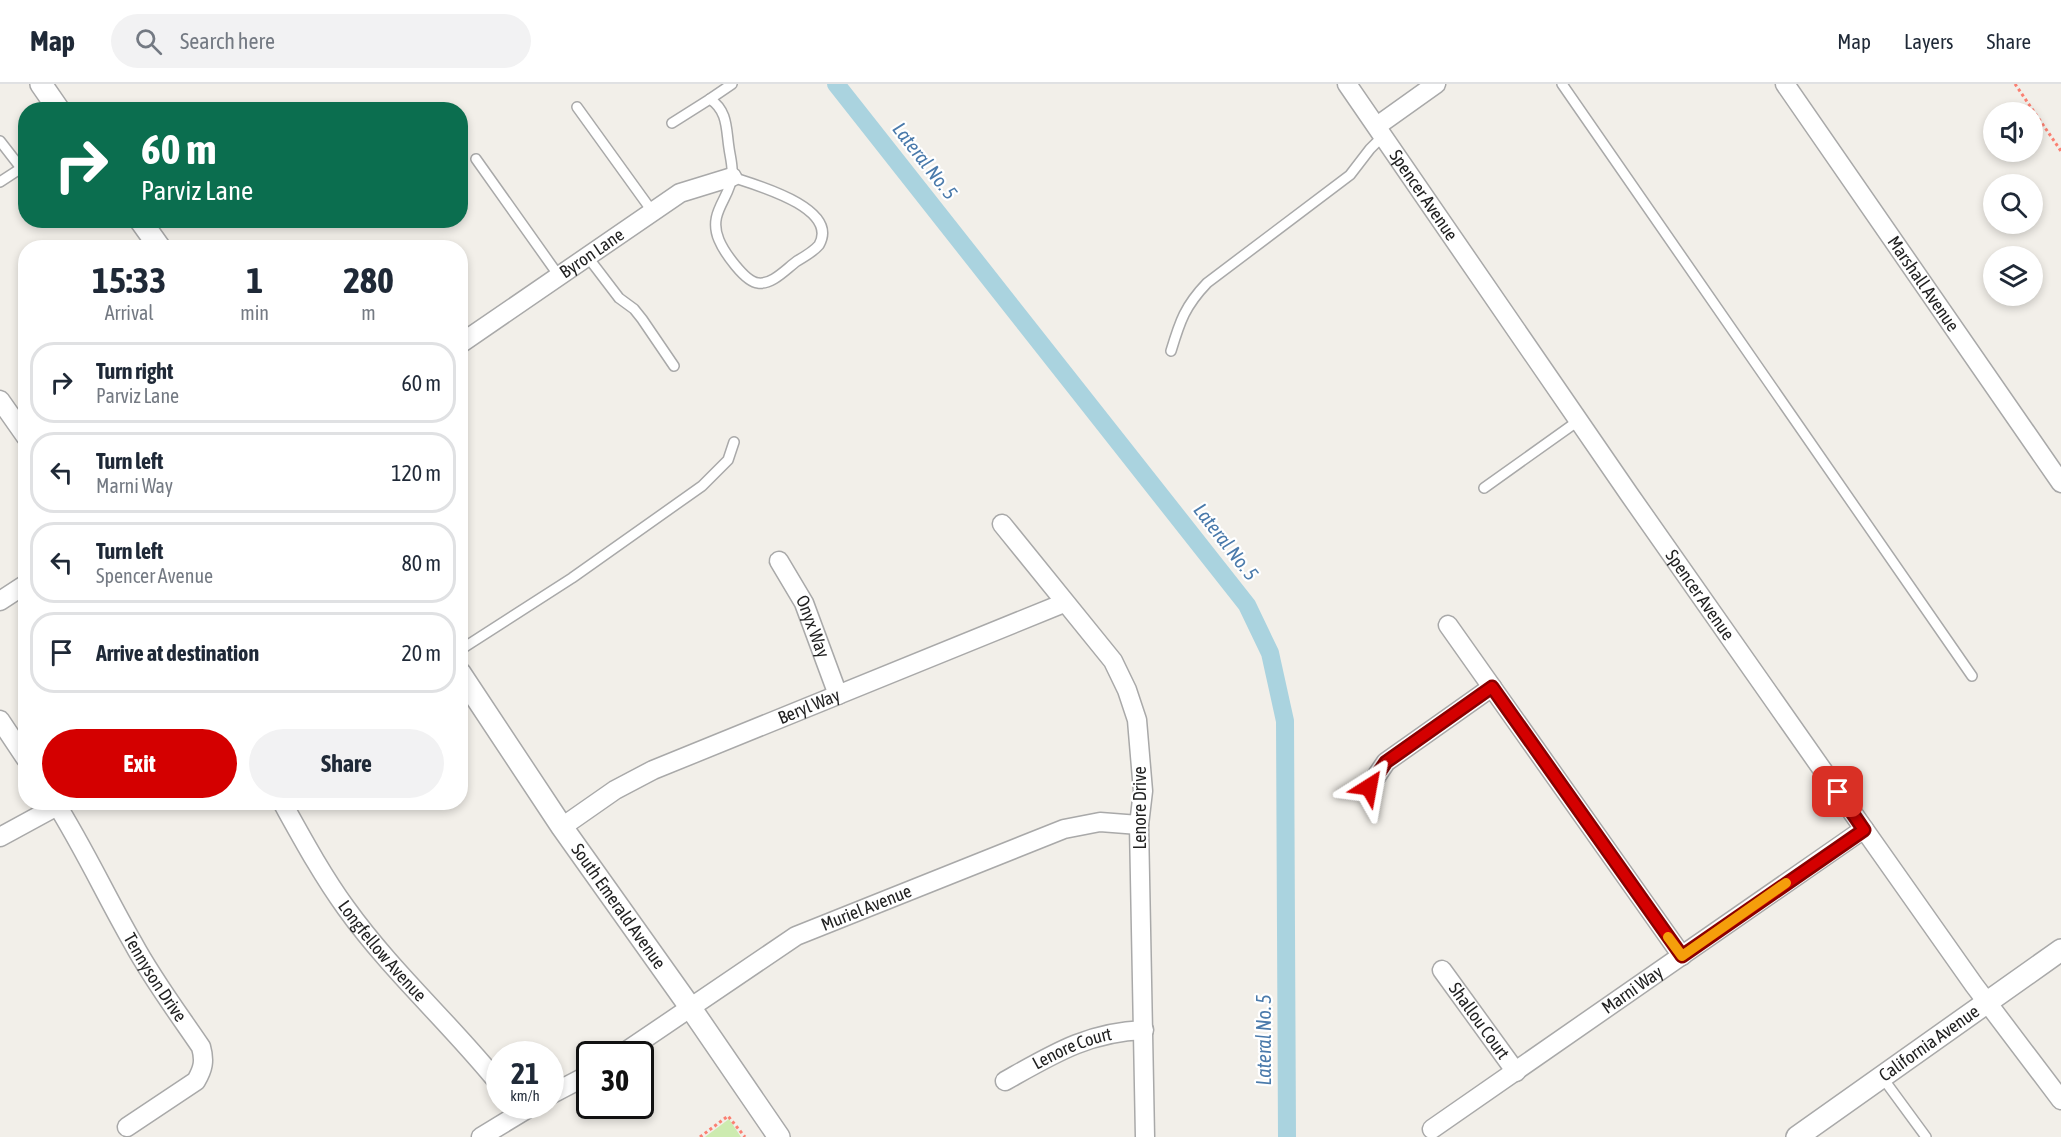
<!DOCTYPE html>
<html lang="en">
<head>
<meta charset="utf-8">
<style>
  :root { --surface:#fff; --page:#f2f2f3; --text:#1f2937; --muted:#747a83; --line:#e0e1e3; --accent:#d40000 }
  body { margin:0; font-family:"Asap Condensed",sans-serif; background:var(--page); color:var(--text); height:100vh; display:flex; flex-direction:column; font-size:22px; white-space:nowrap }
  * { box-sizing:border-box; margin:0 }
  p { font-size:20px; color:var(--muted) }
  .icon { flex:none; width:33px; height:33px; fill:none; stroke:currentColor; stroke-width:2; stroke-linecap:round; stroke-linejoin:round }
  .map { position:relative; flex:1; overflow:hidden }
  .panel { position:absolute; left:18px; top:156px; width:450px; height:570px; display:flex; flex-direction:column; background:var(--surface); border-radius:24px; box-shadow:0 3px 9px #0003 }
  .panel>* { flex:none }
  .guide { position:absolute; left:18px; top:18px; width:450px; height:126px; border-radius:24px; box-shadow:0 3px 9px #0003; background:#0b6e4f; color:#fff; overflow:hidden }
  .controls { position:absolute; left:1983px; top:18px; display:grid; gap:12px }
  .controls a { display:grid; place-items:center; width:60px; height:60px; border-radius:50%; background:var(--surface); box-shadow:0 3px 9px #0003; font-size:30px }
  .speed { position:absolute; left:486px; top:957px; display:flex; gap:12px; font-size:30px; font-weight:700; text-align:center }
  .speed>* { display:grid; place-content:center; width:78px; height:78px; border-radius:50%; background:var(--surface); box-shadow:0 3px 9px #0003; line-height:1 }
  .speed small { font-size:15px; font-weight:400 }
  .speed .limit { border:3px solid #111; border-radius:9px; background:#fff; color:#111 }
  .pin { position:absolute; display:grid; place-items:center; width:51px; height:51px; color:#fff; margin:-26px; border-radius:12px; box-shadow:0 3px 9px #0006 }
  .me { position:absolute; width:66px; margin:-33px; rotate:34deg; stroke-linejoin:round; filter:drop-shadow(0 0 4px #0008) }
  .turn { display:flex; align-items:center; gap:21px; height:126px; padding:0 24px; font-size:27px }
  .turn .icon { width:78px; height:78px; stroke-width:2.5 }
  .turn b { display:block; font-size:42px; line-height:51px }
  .eta { display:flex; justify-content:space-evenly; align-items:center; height:102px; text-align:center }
  .eta b { font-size:36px; font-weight:700; line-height:42px }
  .button { display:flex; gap:12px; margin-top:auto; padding:12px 24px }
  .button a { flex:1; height:69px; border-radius:36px; background:var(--accent); color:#fff; font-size:24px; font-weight:700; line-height:69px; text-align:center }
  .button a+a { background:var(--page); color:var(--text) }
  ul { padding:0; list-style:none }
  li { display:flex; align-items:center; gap:18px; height:81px; margin:0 12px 9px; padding:0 12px; border:3px solid var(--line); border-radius:24px }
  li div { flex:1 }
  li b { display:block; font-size:22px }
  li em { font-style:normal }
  header { display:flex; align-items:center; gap:36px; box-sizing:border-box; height:84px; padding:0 30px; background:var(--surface); border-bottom:2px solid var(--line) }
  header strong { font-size:28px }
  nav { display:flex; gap:33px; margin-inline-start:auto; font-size:21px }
  .search { width:420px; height:54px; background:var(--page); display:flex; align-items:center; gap:15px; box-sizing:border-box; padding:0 21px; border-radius:33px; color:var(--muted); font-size:22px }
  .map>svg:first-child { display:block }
  .grass { fill:#cdebb0 }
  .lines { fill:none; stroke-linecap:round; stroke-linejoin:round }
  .canal { stroke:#aad3df; stroke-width:18 }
  .service-casing { stroke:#a9a9a9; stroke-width:12 }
  .minor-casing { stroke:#a9a9a9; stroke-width:21 }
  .tertiary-casing { stroke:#a9a9a9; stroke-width:24 }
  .path { stroke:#fa8072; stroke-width:3; stroke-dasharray:3 3; stroke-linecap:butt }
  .service { stroke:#fff; stroke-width:9 }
  .minor { stroke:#fff; stroke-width:18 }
  .tertiary { stroke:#fff; stroke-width:21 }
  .route-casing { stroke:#8a0000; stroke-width:15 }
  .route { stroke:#d40000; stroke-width:10 }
  .slow { stroke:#f59e0b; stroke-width:10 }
  .labels { text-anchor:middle; stroke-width:4.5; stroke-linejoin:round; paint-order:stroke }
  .street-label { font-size:18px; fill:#222; stroke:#fff }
  .water-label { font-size:20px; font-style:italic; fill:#4a7aab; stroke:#fff }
</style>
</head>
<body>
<header>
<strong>Map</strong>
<div class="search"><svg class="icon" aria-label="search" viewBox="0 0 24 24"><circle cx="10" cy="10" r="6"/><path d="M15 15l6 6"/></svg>Search here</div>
<nav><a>Map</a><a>Layers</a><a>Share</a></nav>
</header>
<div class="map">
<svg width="2061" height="1053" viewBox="0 0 2061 1053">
  <rect width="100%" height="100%" fill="#f2efe9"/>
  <path class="grass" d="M 729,1035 L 741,1053 L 705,1053 Z"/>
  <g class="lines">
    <path class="canal" d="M 836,0 L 1247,521 L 1270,569 L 1285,637 L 1287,1053"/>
    <defs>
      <g id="service">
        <path d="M 1562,0 L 1972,592"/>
        <path d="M 710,15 L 732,0"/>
        <path d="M 577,23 L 652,127"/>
        <path d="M 672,39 L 710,15 C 728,27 726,45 729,64 C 730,72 733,82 732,91 C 731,114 707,128 719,156 C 724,168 745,198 758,199 C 772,201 786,185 797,177 C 804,173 814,167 819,161 C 840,124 756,101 732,93"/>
        <path d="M 0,57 L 21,84"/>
        <path d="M 476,75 L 559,192"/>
        <path d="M 0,98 L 26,81"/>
        <path d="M 587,172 L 619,214 L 634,225 L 642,235 L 674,282"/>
        <path d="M 1171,267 C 1180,237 1185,222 1207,199 L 1350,91 L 1370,65 L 1383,52"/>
        <path d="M 1484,404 L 1578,337"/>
        <path d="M 460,566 L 572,494 L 702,402 L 728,376 L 734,358"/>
        <path d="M 1882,993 L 1926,1053"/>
      </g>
      <g id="minor">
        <path id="s1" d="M 1347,0 L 1629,410 L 1864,745 L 1974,901 L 2061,1016"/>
        <path id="s2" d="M 1785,0 L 2061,399"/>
        <path d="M 1377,42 L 1436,0"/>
        <path id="s3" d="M 460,260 L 680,109 L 732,93"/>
        <path d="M 0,316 L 26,353"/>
        <path d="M 1002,440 L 1113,577 L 1127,606 L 1137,636 L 1143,707 L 1139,741 L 1145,1053"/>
        <path id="s4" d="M 779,477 L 804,519 L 838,611"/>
        <path d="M 0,517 L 26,500"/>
        <path d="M 1448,541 L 1682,872"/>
        <path d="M 0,636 L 26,675"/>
        <path d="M 1369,703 L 1386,678 L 1492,603"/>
        <path id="s5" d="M 55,718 C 84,764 106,812 133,859 C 153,896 178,929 201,963 C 205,977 203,985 196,997 L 127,1043"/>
        <path id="s6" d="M 282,718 C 302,754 322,791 346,824 C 392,888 451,940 500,1001"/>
        <path id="s7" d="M 562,743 L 615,706 L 653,686 L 1064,519"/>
        <path d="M 0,753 L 57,722"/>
        <path id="s8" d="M 1442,886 L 1516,988"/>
        <path id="s9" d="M 622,970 L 796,852 L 1064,745 L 1100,738 L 1139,741"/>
        <path id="s10" d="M 1005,997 C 1053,970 1088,948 1144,946"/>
        <path d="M 550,1011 L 590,990"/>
        <path id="s11" d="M 1432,1045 L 1864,745"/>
        <path d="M 481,1053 L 532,1022"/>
      </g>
      <g id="tertiary">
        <path d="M 41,0 L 59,26"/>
        <path d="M 140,136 L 160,164"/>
        <path id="s12" d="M 460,589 L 562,743 L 690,923 L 779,1053"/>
        <path id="s13" d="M 1797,1053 L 2061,866"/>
      </g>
    </defs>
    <use href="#service" class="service-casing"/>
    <use href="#minor" class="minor-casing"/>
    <use href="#tertiary" class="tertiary-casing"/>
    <g class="path">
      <path d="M 2015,0 L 2061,67"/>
      <path d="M 700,1053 L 728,1032 L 745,1053"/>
    </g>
    <use href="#service" class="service"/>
    <use href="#minor" class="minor"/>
    <use href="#tertiary" class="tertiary"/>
  </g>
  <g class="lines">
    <defs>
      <path id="route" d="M 1369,703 L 1386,678 L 1492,603 L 1682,872 L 1864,746 L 1838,708"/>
    </defs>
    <use href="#route" class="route-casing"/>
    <use href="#route" class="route"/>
    <path class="slow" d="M 1668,853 L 1682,872 L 1786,799"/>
  </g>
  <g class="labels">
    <g class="street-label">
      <text dy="6" stroke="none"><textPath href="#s1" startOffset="135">Spencer Avenue</textPath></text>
      <text dy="6" stroke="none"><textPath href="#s3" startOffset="160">Byron Lane</textPath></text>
      <text dy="6" stroke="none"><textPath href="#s2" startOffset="243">Marshall Avenue</textPath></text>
      <text dy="6" stroke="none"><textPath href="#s1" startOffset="621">Spencer Avenue</textPath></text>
      <text dy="6" stroke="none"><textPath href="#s4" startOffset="74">Onyx Way</textPath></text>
      <text dy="6" stroke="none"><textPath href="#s7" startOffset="276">Beryl Way</textPath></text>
      <text transform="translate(1140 724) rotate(-90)" y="6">Lenore Drive</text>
      <text dy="6" stroke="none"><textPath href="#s12" startOffset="282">South Emerald Avenue</textPath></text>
      <text dy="6" stroke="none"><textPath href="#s9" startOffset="286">Muriel Avenue</textPath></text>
      <text dy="6" stroke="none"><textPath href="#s6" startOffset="180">Longfellow Avenue</textPath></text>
      <text dy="6" stroke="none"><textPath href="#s5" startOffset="202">Tennyson Drive</textPath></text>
      <text dy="6" stroke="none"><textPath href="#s11" startOffset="244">Marni Way</textPath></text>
      <text dy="6" stroke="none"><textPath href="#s8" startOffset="63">Shallou Court</textPath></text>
      <text dy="6" stroke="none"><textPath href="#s13" startOffset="162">California Avenue</textPath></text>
      <text dy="6" stroke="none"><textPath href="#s10" startOffset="75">Lenore Court</textPath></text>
    </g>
    <g class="water-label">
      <text transform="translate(925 77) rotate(52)" y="7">Lateral No. 5</text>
      <text transform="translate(1226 458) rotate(52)" y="7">Lateral No. 5</text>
      <text transform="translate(1264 956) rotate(-90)" y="7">Lateral No. 5</text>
    </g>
  </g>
</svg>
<div class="controls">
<a><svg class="icon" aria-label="sound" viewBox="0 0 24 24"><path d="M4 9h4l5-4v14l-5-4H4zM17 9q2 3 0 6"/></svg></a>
<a><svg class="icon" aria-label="search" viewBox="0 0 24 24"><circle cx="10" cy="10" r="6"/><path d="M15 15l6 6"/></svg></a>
<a><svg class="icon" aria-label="layers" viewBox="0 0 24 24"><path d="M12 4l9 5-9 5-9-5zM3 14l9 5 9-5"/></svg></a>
</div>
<div class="speed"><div>21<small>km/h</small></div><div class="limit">30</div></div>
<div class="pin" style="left:1838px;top:708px;background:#d93025"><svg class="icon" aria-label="arrive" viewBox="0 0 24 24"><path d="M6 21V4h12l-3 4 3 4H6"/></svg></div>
<svg class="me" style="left:1369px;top:703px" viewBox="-20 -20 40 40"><path d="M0-17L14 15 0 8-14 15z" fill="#d40000" stroke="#fff" stroke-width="4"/></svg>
<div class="guide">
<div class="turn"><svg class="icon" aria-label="right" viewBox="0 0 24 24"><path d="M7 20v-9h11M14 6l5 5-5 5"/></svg><div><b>60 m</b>Parviz Lane</div></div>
</div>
<section class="panel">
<div class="eta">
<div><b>15:33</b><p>Arrival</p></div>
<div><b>1</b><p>min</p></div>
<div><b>280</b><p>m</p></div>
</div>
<ul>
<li><svg class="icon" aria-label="right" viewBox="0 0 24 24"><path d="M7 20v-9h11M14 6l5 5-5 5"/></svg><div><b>Turn right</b><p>Parviz Lane</p></div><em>60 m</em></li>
<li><svg class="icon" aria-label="left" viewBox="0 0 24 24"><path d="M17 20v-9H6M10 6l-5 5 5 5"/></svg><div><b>Turn left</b><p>Marni Way</p></div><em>120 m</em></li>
<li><svg class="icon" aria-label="left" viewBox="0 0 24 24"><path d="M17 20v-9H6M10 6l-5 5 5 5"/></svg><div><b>Turn left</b><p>Spencer Avenue</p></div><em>80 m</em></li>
<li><svg class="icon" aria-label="arrive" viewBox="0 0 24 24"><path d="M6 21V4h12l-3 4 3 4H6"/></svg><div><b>Arrive at destination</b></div><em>20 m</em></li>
</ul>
<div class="button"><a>Exit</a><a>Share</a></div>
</section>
</div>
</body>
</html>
